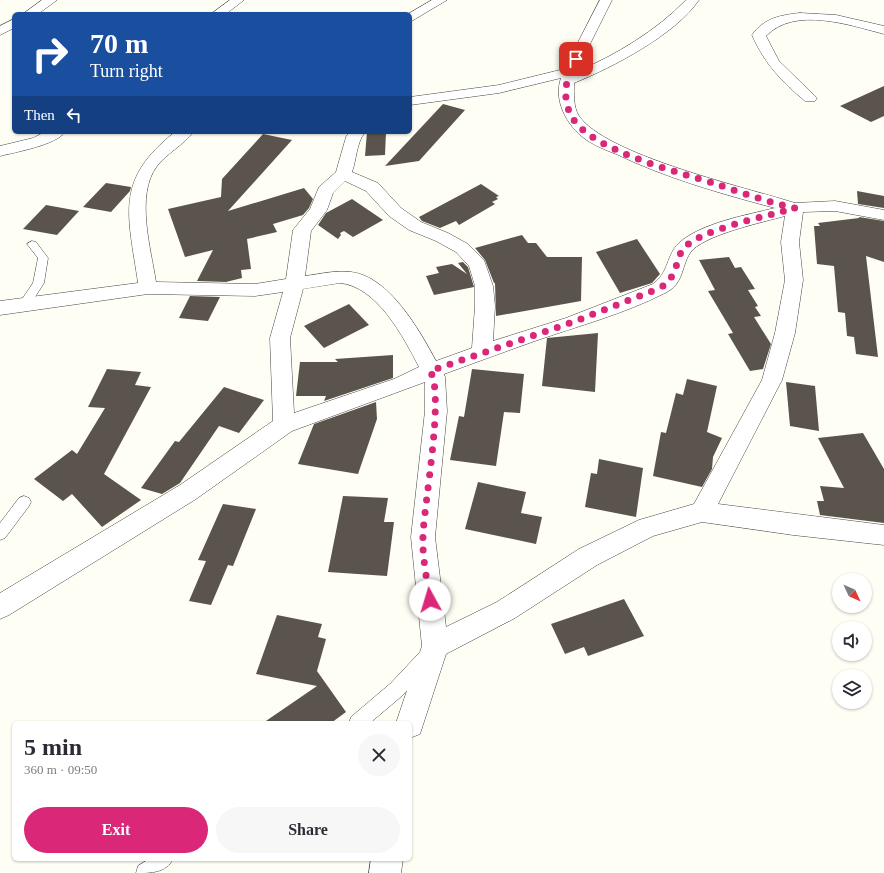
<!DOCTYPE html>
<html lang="en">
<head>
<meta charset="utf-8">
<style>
  :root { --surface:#fff; --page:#f7f7f7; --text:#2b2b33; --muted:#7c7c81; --accent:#db2777 }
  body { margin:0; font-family:Georgia,serif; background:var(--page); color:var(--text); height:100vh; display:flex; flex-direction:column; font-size:15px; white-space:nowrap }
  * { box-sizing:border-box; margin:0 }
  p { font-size:13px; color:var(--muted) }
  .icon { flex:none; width:22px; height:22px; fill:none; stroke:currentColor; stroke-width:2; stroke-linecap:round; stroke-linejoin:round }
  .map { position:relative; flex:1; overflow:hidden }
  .sheet { position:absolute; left:12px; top:721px; width:400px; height:140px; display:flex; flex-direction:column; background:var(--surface); border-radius:6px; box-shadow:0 1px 3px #0004 }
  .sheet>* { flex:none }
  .guide { position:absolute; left:12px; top:12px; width:400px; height:122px; border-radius:6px; box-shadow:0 1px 3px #0004; background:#1a4fa0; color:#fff; overflow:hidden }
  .needle { width:26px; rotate:134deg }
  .fabs { position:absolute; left:832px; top:573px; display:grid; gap:8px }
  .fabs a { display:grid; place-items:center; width:40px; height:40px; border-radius:50%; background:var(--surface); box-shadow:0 1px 3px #0004; font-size:20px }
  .pin { position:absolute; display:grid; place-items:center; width:34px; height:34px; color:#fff; margin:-17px; border-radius:8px; box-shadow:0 2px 6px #0006 }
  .me { position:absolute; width:44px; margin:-22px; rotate:354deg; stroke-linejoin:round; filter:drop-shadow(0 0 3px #0008) }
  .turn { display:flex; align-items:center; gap:14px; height:84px; padding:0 12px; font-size:18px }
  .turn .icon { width:52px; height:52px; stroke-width:2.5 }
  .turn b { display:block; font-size:28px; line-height:34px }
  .then { display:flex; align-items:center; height:38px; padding:0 12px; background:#0003; gap:8px; font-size:15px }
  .round { display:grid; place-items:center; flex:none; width:42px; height:42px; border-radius:21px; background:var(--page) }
  .head { display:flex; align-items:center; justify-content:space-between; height:68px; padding:0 12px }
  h1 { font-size:24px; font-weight:600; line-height:30px }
  .action { display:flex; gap:8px; margin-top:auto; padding:8px 12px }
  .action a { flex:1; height:46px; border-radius:24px; background:var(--accent); color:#fff; font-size:16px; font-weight:600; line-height:46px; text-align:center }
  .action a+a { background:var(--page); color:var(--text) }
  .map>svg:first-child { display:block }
  .building { fill:#5a544d }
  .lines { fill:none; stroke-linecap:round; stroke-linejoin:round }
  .lane-casing { stroke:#444; stroke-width:1 }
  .street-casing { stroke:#444; stroke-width:1 }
  .lane { fill:#fff; fill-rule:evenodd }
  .street { fill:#fff; fill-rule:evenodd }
  .route { stroke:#db2777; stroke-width:7; stroke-dasharray:0 12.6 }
</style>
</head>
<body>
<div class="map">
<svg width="884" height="873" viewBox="0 0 884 873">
  <rect width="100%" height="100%" fill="#fffef4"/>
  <g class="building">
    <path d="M 884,86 L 884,116 L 871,122 L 840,106 Z"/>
    <path d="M 443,104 L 465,110 L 419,161 L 385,166 Z"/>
    <path d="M 367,132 L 386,132 L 385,155 L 365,156 Z"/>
    <path d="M 263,134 L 292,140 L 228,211 L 304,188 L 313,199 L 309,208 L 303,215 L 273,224 L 277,232 L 247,239 L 251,269 L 241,270 L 242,278 L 226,282 L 197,281 L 213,250 L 185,257 L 168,209 L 221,197 L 222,179 Z"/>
    <path d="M 106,183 L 131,187 L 130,191 L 111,212 L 83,207 Z"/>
    <path d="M 481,184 L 499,196 L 496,197 L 498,199 L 492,202 L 495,204 L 459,225 L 456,221 L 440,228 L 422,221 L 419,217 Z"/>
    <path d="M 857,191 L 884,196 L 884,208 L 858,204 Z"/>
    <path d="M 352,199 L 383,220 L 353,237 L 344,231 L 340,233 L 341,235 L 338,239 L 318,225 L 326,213 Z"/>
    <path d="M 46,205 L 79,211 L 57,235 L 23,229 Z"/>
    <path d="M 859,217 L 884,221 L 884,262 L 866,256 L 878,357 L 856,354 L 854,337 L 847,336 L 845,313 L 838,312 L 834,266 L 817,264 L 814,226 L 820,226 L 818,223 L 859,218 Z"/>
    <path d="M 522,235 L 528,243 L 536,243 L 547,257 L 582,257 L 581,301 L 496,316 L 495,283 L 494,283 L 485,260 L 475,248 Z"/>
    <path d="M 637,239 L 660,274 L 652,283 L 620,293 L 596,252 Z"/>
    <path d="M 729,257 L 735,268 L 741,267 L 755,289 L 748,290 L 758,306 L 755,307 L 761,316 L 754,317 L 771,344 L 763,369 L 750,371 L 728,334 L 733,333 L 708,291 L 715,290 L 699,260 Z"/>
    <path d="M 463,262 L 468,267 L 474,287 L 434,295 L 426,276 L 439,273 L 436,267 L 452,264 L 467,274 L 458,263 Z"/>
    <path d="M 190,296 L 220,297 L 208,321 L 179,318 Z"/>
    <path d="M 349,304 L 369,325 L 324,348 L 304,326 Z"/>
    <path d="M 598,333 L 595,392 L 542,386 L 547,338 Z"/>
    <path d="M 393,355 L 393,378 L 324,401 L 326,396 L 296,396 L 300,362 L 338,362 L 335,359 Z"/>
    <path d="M 107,369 L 141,372 L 135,385 L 151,387 L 104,474 L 141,500 L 102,527 L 72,494 L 63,501 L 34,479 L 72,450 L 77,454 L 105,408 L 88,407 Z"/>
    <path d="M 472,369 L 524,374 L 520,413 L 504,412 L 496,466 L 450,460 L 459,416 L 464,417 Z"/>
    <path d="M 687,379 L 717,386 L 707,432 L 722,438 L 713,457 L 712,469 L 702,487 L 653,476 L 661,432 L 666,433 L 676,393 L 683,395 Z"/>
    <path d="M 786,382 L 815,386 L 819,431 L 790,426 Z"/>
    <path d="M 224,387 L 264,400 L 239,433 L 219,426 L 180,483 L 162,494 L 141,488 L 175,441 L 179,442 Z"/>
    <path d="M 376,402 L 377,419 L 358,474 L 298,464 L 314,424 Z"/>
    <path d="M 863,433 L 884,469 L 884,523 L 820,515 L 817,501 L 824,501 L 820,486 L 844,488 L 818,438 Z"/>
    <path d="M 599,459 L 643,468 L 636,517 L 585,507 L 591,473 L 597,474 Z"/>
    <path d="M 478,482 L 526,492 L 521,513 L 542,517 L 536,544 L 465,529 Z"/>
    <path d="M 343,496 L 388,498 L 384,522 L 394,522 L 387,576 L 328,572 Z"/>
    <path d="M 223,504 L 256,509 L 233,566 L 228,565 L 211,605 L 189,601 L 206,561 L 198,560 Z"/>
    <path d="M 624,599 L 644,636 L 588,656 L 584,647 L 565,654 L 551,624 Z"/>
    <path d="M 277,615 L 322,624 L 318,637 L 326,639 L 317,671 L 346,712 L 331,723 L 263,723 L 317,686 L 256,674 Z"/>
  </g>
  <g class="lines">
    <defs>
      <g id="lane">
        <path d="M 32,241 L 36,242 L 48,258 L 44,283 L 28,308 L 24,309 L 18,305 L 33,283 L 38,258 L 27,244 Z"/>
        <path d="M 24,496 L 29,498 L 31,502 L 29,506 L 5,538 L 0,540 L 0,523 L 19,498 Z"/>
        <path d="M 426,649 L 432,652 L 434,657 L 432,662 L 403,695 L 370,723 L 349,723 L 351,717 L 391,683 L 420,652 Z"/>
        <path d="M 149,859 L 173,859 C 166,873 151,873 136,873 L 138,866 Z"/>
      </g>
      <g id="street">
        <path d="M 42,0 L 57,0 L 38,14 L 23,14 Z"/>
        <path d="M 230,0 L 244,0 L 226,14 L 211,14 Z"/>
        <path d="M 432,0 L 447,0 L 410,22 L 410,14 L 408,14 Z"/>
        <path d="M 600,0 L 612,0 L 576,72 C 616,55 656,31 686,0 L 699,0 C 675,35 613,67 574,83 C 574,93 573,107 579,116 C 605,154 739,186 785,200 L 795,203 L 835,201 L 884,210 L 884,220 L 835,211 L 803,212 L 799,242 L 803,280 L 795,333 L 782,380 L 718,504 L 884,525 L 884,545 L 793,535 L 702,522 L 653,536 L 597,565 L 515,618 L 446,654 L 420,734 L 410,738 L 410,723 L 396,723 L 422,646 L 411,537 L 425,411 L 425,382 L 292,431 L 196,499 L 9,615 L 0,619 L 0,593 L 180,485 L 273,421 L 270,338 L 283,292 L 255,296 L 148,294 L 0,315 L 0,301 L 138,283 C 128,214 114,180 175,132 L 193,132 C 184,145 167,153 157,166 C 135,195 151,249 156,282 L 255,284 L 286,279 L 293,230 L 310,209 L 319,187 L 336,172 L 346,137 L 349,132 L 365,132 C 356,144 357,158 352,172 L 378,183 L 401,208 L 421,222 L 448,233 L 468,244 L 484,260 L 493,286 L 495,306 L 493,341 L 566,318 L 653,284 C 670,271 666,255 679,243 C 701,223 747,215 775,208 C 722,194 666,178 616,154 C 603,149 588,143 578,133 C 564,119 554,98 561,78 L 499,93 L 410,105 L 410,97 L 499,85 L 564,69 ZM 345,181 L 366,191 L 389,216 L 409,230 L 436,241 L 456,252 L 469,266 L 475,286 L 475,306 L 472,348 L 436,361 C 420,331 389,276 351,272 C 336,270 320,274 305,276 L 311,231 L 327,210 L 333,193 ZM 785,216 L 781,242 L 785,280 L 775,333 L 762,380 L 694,504 L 639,520 L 579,549 L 497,602 L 446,627 L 435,537 L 447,411 L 445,377 L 444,374 C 474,363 504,352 535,341 C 578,326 624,314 665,293 C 684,284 681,267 690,253 C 702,235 764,222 785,216 ZM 340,283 C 377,286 404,338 419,367 L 394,379 L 294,413 L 290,338 L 303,289 Z"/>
        <path d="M 800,13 L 836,15 L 884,26 L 884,34 C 849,25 795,6 766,36 L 779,61 L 817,98 L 815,101 L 805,101 C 782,82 764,63 752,35 C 764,18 781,15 800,13 Z"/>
        <path d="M 14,19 L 14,28 L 0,35 L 0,26 Z"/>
        <path d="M 45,132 L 65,132 C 56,145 16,152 0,156 L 0,146 L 33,138 Z"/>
        <path d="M 371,859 L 403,859 L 401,873 L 369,873 Z"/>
      </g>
    </defs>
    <use href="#lane" class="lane-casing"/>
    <use href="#street" class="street-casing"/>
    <use href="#lane" class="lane"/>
    <use href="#street" class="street"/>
  </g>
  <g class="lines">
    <path class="route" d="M 430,600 C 427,579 422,557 423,536 C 424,503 445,393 430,371 L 573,322 L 660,288 C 681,274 673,260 685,247 C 702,229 769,216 795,208 C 767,202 740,192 713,183 C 678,172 590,150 572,117 C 561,98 566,76 576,59"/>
  </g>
</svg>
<div class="fabs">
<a><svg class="needle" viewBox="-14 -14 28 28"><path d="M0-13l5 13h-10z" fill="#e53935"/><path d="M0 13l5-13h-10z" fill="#7c7c81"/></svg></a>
<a><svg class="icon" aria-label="sound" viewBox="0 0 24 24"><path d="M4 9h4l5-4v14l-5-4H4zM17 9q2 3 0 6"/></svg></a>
<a><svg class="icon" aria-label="layers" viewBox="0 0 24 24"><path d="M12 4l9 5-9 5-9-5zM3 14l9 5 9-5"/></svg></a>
</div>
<div class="pin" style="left:576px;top:59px;background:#d93025"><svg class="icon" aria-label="arrive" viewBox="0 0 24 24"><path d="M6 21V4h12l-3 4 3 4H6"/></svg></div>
<svg class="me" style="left:430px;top:600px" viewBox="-20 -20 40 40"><circle r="19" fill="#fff"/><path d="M0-13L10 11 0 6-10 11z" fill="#db2777"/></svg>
<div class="guide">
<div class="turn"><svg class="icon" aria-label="right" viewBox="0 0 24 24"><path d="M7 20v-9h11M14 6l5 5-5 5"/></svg><div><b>70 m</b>Turn right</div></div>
<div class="then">Then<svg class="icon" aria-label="left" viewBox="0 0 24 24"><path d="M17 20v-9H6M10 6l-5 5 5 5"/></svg></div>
</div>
<section class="sheet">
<div class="head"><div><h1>5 min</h1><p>360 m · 09:50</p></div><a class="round"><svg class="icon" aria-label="close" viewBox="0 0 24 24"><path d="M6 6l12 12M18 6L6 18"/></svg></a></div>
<div class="action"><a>Exit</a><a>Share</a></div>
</section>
</div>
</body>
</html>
